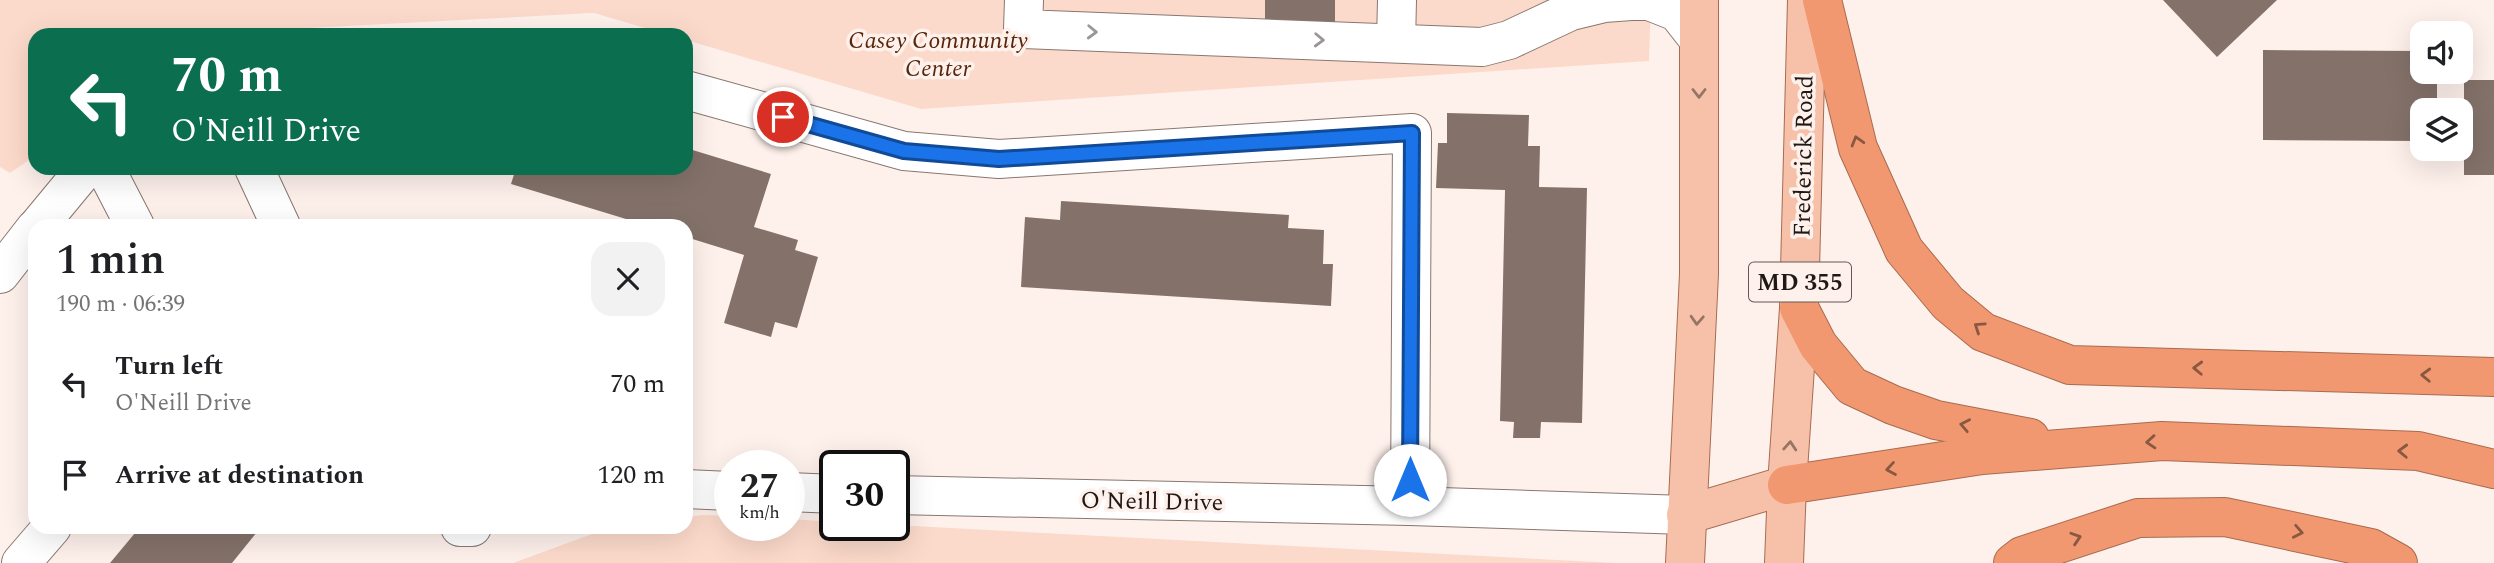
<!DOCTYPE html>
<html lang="en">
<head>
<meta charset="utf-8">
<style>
  :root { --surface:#fff; --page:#f2f2f2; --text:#202124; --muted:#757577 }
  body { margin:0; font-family:Spectral,serif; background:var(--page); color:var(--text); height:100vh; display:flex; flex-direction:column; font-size:26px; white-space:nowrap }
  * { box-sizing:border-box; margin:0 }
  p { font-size:23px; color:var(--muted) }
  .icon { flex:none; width:38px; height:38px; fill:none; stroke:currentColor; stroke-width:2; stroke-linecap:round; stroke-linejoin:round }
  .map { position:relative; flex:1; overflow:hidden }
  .details { position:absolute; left:28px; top:219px; width:665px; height:315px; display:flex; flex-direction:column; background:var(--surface); border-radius:21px; box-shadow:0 7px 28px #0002 }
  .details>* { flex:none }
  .guide { position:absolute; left:28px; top:28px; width:665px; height:147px; border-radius:21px; box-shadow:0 7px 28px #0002; background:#0b6e4f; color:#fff; overflow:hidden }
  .tools { position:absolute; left:2410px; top:21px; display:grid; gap:14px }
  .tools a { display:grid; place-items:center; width:63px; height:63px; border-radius:14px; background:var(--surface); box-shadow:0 7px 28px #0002; font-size:35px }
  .speed { position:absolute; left:714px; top:450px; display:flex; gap:14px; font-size:35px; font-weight:700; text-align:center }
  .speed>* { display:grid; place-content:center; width:91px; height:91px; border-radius:50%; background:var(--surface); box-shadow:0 7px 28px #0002; line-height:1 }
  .speed small { font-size:18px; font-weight:400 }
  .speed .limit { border:4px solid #111; border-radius:10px; background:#fff; color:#111 }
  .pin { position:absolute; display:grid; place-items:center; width:60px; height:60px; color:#fff; margin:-30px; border:4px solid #fff; border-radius:50%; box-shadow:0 2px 7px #0007 }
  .me { position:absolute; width:77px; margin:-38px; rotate:0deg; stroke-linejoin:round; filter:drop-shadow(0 0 5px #0008) }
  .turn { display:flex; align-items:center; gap:24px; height:147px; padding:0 28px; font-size:32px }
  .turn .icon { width:91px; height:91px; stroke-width:2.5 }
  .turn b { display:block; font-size:49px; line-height:60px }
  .round { display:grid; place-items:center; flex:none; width:74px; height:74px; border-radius:21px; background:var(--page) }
  .overview { display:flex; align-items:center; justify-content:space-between; height:119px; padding:0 28px }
  h1 { font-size:42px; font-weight:600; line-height:52px }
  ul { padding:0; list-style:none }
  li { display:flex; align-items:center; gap:21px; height:91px; padding:0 28px }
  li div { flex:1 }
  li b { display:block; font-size:26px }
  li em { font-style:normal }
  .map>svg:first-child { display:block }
  .green { fill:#fcdacb }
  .building { fill:#84726a }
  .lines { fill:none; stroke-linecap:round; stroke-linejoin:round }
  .minor-casing { stroke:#89776f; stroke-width:40 }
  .major-casing { stroke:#a86b50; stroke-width:40 }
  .highway-casing { stroke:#a86b50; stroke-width:40 }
  .minor { stroke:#fff; stroke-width:38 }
  .major { stroke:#f7c1a9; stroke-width:38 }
  .highway { stroke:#f29870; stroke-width:38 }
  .oneway { stroke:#9a9796 }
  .oneway2 { stroke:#967566 }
  .oneway3 { stroke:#885842 }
  .route-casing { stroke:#114b97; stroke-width:18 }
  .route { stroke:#1a73e8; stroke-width:12 }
  .labels { text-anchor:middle; stroke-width:7; stroke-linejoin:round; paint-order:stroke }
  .shield { fill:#fef1ec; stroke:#625956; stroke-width:2 }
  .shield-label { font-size:23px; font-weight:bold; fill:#1f1815 }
  .park-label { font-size:24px; font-style:italic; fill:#59260c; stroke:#fef1ec }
  .street-label { font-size:24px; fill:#1f1815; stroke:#fef1ec }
</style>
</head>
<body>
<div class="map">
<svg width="2494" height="563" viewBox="0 0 2494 563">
  <rect width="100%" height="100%" fill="#fef1ec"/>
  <g class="green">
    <path d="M 0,0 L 1651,0 L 1649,61 L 921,109 L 686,40 L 686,35 L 669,35 L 594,13 L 173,35 L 35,35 L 35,156 L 10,173 L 0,167 Z"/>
    <path d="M 703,515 L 730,516 L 730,525 L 789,525 L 789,519 L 835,522 L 835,525 L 894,525 L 1616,563 L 513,563 L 603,530 L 623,527 L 686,527 L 686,517 Z"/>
  </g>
  <g class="building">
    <rect x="1265" y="0" width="70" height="23"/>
    <path d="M 2163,0 L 2277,0 L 2217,57 Z"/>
    <path d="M 2263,50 L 2422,51 L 2422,72 L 2437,72 L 2437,110 L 2422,110 L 2422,141 L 2263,140 Z"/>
    <rect x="2464" y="80" width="30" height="95"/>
    <path d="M 1447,113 L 1529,115 L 1528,146 L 1540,146 L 1539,187 L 1587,188 L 1582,423 L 1541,422 L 1540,438 L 1513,438 L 1514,422 L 1500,421 L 1505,190 L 1436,188 L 1438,143 L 1447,143 Z"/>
    <path d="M 686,148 L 771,174 L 754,227 L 798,240 L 795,250 L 818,257 L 797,328 L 775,322 L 771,337 L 724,323 L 744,255 L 686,237 L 686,226 L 649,226 L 511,184 L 516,168 L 686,168 Z"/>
    <path d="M 1061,201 L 1289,215 L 1288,228 L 1324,230 L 1323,264 L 1333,264 L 1331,306 L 1021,287 L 1025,217 L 1060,220 Z"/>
    <path d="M 140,527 L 261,527 L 232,563 L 110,563 Z"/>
  </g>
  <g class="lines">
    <defs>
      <g id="minor">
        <path d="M 1024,0 L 1023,29 L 1482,47 L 1509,40 L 1571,11 L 1604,3 L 1631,1 L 1649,1 L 1677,12 L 1699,40"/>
        <path d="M 1396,43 L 1397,0"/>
        <path d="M 686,90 L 904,151 L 999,159 L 1412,133 L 1410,506"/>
        <path d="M 105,168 L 135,226"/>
        <path d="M 254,168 L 281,226"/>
        <path d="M 38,226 L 86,168"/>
        <path d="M 0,274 L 35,229"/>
        <path d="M 686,489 L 730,491"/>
        <path d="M 789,492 L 835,494"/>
        <path d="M 894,495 L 1410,506 L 1686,515"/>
        <path d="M 460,527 L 472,527"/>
        <path d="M 21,563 L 52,527"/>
      </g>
      <g id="major">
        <path d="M 1686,515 L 1787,485"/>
        <path d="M 1685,563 L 1699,274 L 1699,0"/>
        <path d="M 1784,563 L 1787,485 L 1799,308 L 1807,0"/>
      </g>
      <g id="highway">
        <path d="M 1822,0 L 1858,148 L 1904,250 L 1948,303 L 1983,332 L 2070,365 L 2494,377"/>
        <path d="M 1799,308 L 1818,345 L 1852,386 L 1893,405 L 1936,420 L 2030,438"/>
        <path d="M 1787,485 L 1982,455 L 2162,441 L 2418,451 L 2494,469"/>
        <path d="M 2013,563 L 2022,556 L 2138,518 L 2225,517 L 2371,548 L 2398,563"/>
      </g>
    </defs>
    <use href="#minor" class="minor-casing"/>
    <use href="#major" class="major-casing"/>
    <use href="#highway" class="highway-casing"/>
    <use href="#minor" class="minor"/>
    <use href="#major" class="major"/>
    <use href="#highway" class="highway"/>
  </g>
  <defs><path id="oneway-chevron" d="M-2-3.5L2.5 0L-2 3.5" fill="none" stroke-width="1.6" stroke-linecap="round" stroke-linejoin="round" transform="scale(1.75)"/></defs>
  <g class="oneway">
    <use href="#oneway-chevron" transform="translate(1092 32) rotate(2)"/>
    <use href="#oneway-chevron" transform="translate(1319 40) rotate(2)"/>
  </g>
  <g class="oneway2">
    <use href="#oneway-chevron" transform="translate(1699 93) rotate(90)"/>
    <use href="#oneway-chevron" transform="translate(1697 320) rotate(93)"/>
    <use href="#oneway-chevron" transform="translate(1790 446) rotate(-86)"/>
  </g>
  <g class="oneway3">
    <use href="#oneway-chevron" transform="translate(1857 141) rotate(-106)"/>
    <use href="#oneway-chevron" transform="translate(1979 327) rotate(-146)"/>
    <use href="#oneway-chevron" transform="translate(2198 368) rotate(-178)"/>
    <use href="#oneway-chevron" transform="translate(2426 375) rotate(-178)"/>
    <use href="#oneway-chevron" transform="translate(1965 425) rotate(-169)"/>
    <use href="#oneway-chevron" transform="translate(2151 442) rotate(176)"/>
    <use href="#oneway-chevron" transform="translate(2403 451) rotate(-178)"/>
    <use href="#oneway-chevron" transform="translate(1891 469) rotate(171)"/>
    <use href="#oneway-chevron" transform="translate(2298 532) rotate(11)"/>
    <use href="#oneway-chevron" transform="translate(2076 538) rotate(-18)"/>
  </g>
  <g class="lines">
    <defs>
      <path id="route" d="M 783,117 L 904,151 L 999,159 L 1412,133 L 1410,480"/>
    </defs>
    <use href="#route" class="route-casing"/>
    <use href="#route" class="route"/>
  </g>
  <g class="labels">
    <rect class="shield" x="1749" y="262.5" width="102" height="39" rx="5"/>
    <g class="shield-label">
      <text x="1800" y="290">MD 355</text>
    </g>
    <g class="park-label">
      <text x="938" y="48">Casey Community<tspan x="938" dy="28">Center</tspan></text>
    </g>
    <g class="street-label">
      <text transform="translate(1803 156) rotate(-89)" y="8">Frederick Road</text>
      <text transform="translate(1152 501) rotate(1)" y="8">O'Neill Drive</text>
    </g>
  </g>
</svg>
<div class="tools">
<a><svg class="icon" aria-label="sound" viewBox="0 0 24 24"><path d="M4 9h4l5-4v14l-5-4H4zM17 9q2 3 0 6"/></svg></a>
<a><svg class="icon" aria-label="layers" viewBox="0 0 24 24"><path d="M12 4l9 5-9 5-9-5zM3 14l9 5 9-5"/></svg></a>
</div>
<div class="speed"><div>27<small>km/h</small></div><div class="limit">30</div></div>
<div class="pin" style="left:783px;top:117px;background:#d93025"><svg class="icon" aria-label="arrive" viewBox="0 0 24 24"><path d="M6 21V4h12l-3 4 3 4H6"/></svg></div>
<svg class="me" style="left:1410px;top:480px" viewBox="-20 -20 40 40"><circle r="19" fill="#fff"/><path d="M0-13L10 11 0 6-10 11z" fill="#1a73e8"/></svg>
<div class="guide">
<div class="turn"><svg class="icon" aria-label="left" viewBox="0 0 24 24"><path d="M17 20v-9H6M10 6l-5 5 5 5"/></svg><div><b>70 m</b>O'Neill Drive</div></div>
</div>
<section class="details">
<div class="overview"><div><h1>1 min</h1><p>190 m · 06:39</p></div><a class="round"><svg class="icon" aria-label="close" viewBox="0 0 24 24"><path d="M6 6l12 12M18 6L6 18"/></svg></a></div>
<ul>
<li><svg class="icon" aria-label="left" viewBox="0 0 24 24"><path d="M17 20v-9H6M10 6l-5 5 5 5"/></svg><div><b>Turn left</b><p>O'Neill Drive</p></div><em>70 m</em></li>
<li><svg class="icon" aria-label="arrive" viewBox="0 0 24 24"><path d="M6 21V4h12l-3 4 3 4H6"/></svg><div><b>Arrive at destination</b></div><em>120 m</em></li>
</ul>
</section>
</div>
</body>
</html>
